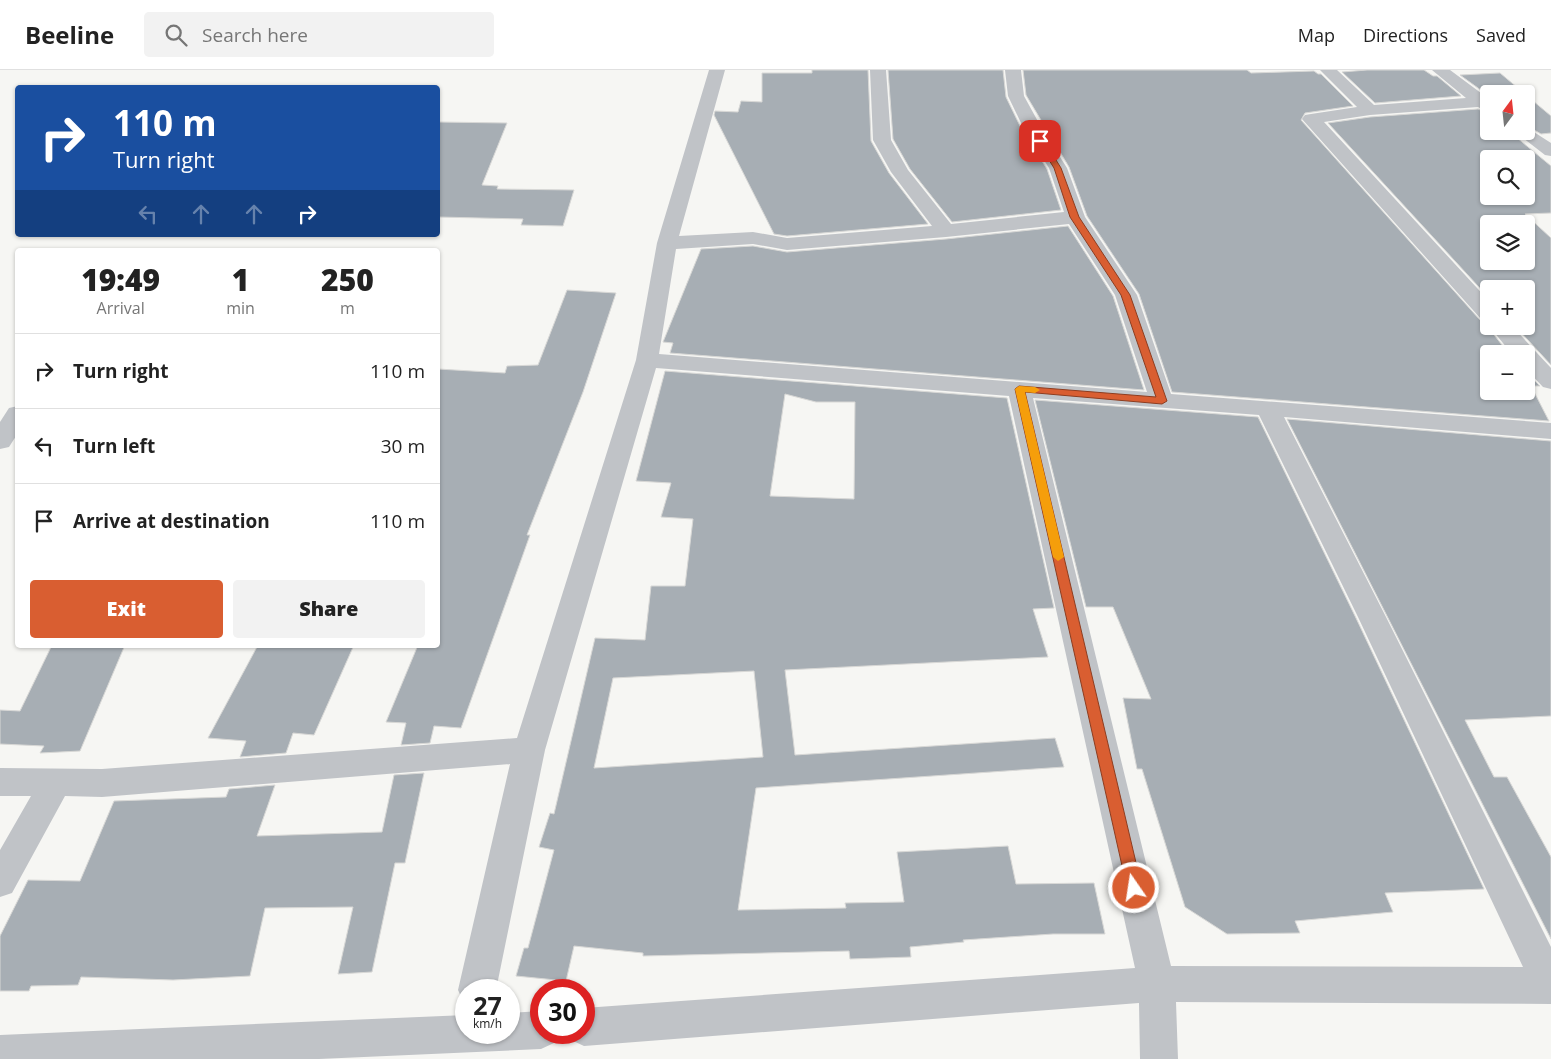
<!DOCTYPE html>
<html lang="en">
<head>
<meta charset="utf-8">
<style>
  :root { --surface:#fff; --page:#f2f2f2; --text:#222; --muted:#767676; --line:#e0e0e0; --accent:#d95e31 }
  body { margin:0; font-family:"Open Sans",sans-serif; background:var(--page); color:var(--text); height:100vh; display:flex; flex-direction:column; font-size:19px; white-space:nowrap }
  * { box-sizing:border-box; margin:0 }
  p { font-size:16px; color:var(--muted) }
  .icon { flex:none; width:28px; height:28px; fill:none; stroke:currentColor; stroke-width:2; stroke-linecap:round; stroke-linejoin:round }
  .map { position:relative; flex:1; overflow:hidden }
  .details { position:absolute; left:15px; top:178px; width:425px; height:400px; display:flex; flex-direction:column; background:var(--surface); border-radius:5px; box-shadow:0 1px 4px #0004 }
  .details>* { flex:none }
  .guide { position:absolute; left:15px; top:15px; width:425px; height:152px; border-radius:5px; box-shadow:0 1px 4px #0004; background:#1a4fa0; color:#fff; overflow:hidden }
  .needle { width:32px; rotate:15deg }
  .buttons { position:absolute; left:1480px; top:15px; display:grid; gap:10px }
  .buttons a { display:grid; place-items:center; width:55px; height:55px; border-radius:5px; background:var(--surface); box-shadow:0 1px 4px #0004; font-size:25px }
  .speed { position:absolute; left:455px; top:909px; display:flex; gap:10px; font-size:25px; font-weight:700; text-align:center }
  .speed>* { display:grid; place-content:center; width:65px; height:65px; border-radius:50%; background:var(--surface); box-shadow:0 1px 4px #0004; line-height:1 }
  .speed small { font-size:12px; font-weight:400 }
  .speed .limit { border:8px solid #d22; background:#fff; color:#111 }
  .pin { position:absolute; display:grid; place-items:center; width:42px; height:42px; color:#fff; margin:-21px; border-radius:10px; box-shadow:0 2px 8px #0006 }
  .me { position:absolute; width:55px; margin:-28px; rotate:347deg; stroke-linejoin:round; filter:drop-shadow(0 0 4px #0008) }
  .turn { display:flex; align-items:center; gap:18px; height:105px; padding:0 15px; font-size:22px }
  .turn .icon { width:65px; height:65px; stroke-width:2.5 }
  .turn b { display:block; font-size:35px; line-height:42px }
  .lanes { display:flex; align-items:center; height:48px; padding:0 15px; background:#0003; justify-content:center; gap:25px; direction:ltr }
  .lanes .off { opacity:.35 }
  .eta { display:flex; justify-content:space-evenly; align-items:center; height:85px; text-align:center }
  .eta b { font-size:30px; font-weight:800; line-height:35px }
  .primary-button { display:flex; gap:10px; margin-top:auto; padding:10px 15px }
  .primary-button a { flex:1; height:58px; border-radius:5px; background:var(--accent); color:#fff; font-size:20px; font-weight:800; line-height:58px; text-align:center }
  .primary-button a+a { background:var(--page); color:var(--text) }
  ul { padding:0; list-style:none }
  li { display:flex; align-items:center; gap:15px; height:75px; padding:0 15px; border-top:1px solid var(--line) }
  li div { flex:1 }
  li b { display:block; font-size:19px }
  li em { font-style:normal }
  header { display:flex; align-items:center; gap:30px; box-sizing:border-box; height:70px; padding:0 25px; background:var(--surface); border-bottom:1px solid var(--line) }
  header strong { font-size:24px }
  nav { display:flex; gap:28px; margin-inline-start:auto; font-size:18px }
  .search { width:350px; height:45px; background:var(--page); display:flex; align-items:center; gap:12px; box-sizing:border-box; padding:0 18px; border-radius:5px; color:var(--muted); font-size:19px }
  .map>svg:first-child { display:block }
  .building { fill:#a7aeb4; stroke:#d8d8d6; fill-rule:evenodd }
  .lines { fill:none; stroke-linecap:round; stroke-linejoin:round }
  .minor { fill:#c0c3c7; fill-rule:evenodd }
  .route { fill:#d95e31; stroke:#8d3d20 }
  .slow { fill:#f59e0b }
</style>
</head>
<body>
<header>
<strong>Beeline</strong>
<div class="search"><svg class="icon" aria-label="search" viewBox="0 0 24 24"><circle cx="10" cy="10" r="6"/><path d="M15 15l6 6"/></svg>Search here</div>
<nav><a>Map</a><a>Directions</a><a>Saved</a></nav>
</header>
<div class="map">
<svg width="1551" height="989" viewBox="0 0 1551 989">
  <rect width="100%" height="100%" fill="#f6f6f3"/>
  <g class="building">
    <path d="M 812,0 L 868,0 L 871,71 L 889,103 L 928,154 L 787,166 L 774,164 L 714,45 L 715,41 L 738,42 L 741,31 L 762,32 L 762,3 L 812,3 Z"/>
    <path d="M 888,0 L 1003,0 L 1006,27 L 1021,58 L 1047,99 L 1061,140 L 952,152 L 910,99 L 893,69 Z"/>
    <path d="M 1023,0 L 1247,0 L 1251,3 L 1314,1 L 1318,4 L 1321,4 L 1353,36 L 1305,43 L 1301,50 L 1480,250 L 1489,252 L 1488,257 L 1509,284 L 1489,284 L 1489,321 L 1526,321 L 1526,302 L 1540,316 L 1531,316 L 1549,351 L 1172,322 L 1139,224 L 1087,146 L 1069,97 L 1026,25 Z"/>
    <path d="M 1367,0 L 1424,0 L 1433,6 L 1437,6 L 1461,26 L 1375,33 L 1342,2 Z"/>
    <path d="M 1500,3 L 1525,24 L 1489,24 L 1489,26 L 1460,5 Z"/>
    <path d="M 1526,25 L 1551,46 L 1551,63 L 1541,64 L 1526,55 Z"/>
    <path d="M 1478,39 L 1489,44 L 1489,61 L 1512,61 L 1518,67 L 1516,67 L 1551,96 L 1551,143 L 1525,144 L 1551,168 L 1551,295 L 1515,256 L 1526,256 L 1526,219 L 1489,219 L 1489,228 L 1328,53 L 1370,47 ZM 1489,89 L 1526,89 L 1526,126 L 1489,126 ZM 1489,154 L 1526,154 L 1526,191 L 1489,191 Z"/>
    <path d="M 438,52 L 507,53 L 482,115 L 498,116 L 497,119 L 574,120 L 563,156 L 521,155 L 523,149 L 438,147 Z"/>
    <path d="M 1068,156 L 1113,226 L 1144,320 L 670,283 L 673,273 L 663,272 L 701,179 L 753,176 L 787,182 L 946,169 Z"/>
    <path d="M 567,220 L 616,223 L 583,322 L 527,465 L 530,465 L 461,658 L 434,656 L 430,673 L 401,675 L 406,653 L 386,652 L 418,575 L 438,575 L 438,299 L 505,303 L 507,296 L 538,295 Z"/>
    <path d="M 665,301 L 1007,328 L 1054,538 L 1033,539 L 1048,587 L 785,600 L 795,685 L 1055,668 L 1064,697 L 756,718 L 738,840 L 846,838 L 845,833 L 904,832 L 897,782 L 1008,776 L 1016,814 L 1094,813 L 1105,864 L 1053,864 L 963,870 L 964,872 L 910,877 L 911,887 L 850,889 L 849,881 L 643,886 L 643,883 L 574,876 L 566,911 L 516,906 L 524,878 L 528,878 L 554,780 L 539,777 L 550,743 L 554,744 L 595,568 L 645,570 L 651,516 L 685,516 L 693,449 L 661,447 L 671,413 L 636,411 ZM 785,324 L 816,332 L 855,332 L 854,429 L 770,426 ZM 754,601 L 763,687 L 594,698 L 613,608 Z"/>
    <path d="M 1035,330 L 1258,347 L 1356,548 L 1484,819 L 1385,823 L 1393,842 L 1295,851 L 1300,863 L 1227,864 L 1185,837 L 1142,699 L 1137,699 L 1123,628 L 1151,629 L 1113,537 L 1086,537 Z"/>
    <path d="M 1287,349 L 1551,371 L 1551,646 L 1465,650 L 1494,707 L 1507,707 L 1551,787 L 1551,869 Z"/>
    <path d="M 52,575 L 125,575 L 80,681 L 40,683 L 44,676 L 0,674 L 0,640 L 20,641 Z"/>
    <path d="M 258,575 L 354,575 L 314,665 L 293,663 L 286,683 L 240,687 L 246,671 L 208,668 Z"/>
    <path d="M 424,703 L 405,793 L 395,793 L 372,902 L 338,904 L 353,837 L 265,838 L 250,906 L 173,910 L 81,907 L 78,915 L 31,916 L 29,921 L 0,921 L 0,866 L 28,810 L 80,811 L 114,731 L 226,727 L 229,719 L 275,715 L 257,766 L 382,762 L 394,705 Z"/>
  </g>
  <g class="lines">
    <g class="minor">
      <path d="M 709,0 L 725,0 L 679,166 L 753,162 L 787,168 L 932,156 L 891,102 L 873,70 L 870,0 L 886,0 L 891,70 L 908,100 L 951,154 L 1064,142 L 1049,98 L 1023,57 L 1008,26 L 1005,0 L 1021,0 L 1024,26 L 1041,57 L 1067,98 L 1085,147 L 1137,225 L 1171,324 L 1551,353 L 1551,369 L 1284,347 L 1386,547 L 1551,877 L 1551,934 L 1176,932 L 1178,989 L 1140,989 L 1139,933 L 584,976 L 571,970 L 567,962 L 584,962 L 584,938 L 1135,898 L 1009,326 L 656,298 L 545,680 L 496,920 L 466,920 L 466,933 L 464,933 L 458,920 L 510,694 L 102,727 L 65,726 L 12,823 L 0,827 L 0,780 L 31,726 L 0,726 L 0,698 L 102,699 L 517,668 L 636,290 L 657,173 ZM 1069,154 L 1115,225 L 1147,322 L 659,284 L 676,179 L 753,174 L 787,180 L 946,167 ZM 1033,328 L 1259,345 L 1358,547 L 1523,897 L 1171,896 Z"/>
      <path d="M 1320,0 L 1337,0 L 1374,35 L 1466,28 L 1432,0 L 1450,0 L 1489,29 L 1488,42 L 1478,37 L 1370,45 L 1324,52 L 1489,231 L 1489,250 L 1481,249 L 1302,49 L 1305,45 L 1311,44 L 1357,37 Z"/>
      <path d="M 1526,57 L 1551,73 L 1551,86 L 1545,85 L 1514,61 L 1526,61 Z"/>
      <path d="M 1489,256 L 1512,256 L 1551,298 L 1551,319 L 1543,317 L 1526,299 L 1526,284 L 1512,284 Z"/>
      <path d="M 18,336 L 18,363 L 9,377 L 0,379 L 0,352 L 9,338 Z"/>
      <path d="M 541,941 L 541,962 L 559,962 L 554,973 L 541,979 L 319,989 L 0,989 L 0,965 L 466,945 L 466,962 L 509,962 L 509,943 Z"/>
    </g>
  </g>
  <path class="route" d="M 1038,69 L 1043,69 L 1061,98 L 1079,147 L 1130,225 L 1167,331 L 1162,334 L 1025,322 L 1142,818 L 1140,822 L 1134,824 L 1129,822 L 1127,818 L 1015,319 L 1019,316 L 1156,327 L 1121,225 L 1070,147 L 1054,98 L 1037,71 Z"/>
  <path class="slow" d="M 1019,316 L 1035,317 L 1040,320 L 1035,323 L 1025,322 L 1064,487 L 1058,491 L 1053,487 L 1015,319 Z"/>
</svg>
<div class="buttons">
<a><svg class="needle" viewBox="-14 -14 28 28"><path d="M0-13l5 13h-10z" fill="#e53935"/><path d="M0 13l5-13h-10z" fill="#767676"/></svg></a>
<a><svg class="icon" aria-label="search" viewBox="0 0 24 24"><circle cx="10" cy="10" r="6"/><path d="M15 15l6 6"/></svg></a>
<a><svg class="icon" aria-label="layers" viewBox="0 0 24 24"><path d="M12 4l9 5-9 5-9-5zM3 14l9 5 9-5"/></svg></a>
<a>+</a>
<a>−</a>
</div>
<div class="speed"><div>27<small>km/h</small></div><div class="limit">30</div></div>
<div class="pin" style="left:1040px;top:71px;background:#d93025"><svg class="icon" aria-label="arrive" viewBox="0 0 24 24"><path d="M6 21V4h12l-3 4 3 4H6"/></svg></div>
<svg class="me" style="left:1134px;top:818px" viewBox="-20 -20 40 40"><circle r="17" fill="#d95e31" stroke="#fff" stroke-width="3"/><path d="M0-11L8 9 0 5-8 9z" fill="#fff"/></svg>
<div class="guide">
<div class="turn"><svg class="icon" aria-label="right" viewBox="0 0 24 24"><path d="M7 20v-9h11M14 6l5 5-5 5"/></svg><div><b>110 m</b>Turn right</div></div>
<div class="lanes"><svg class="icon off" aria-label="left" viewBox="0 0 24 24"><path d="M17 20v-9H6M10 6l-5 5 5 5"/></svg><svg class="icon off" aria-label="ahead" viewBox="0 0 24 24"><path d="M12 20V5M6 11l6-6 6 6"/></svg><svg class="icon off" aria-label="ahead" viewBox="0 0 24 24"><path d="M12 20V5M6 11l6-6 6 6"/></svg><svg class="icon" aria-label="right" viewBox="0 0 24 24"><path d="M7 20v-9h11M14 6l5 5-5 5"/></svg></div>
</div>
<section class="details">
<div class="eta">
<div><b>19:49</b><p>Arrival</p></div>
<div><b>1</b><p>min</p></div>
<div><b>250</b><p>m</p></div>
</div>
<ul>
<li><svg class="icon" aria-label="right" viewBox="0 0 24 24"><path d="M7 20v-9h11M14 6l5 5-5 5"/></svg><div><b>Turn right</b></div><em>110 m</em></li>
<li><svg class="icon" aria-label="left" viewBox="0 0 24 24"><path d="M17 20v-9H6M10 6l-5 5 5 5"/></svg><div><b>Turn left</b></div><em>30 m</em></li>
<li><svg class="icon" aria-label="arrive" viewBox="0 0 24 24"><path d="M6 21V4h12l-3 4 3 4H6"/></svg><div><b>Arrive at destination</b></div><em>110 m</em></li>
</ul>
<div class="primary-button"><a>Exit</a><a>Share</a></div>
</section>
</div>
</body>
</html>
